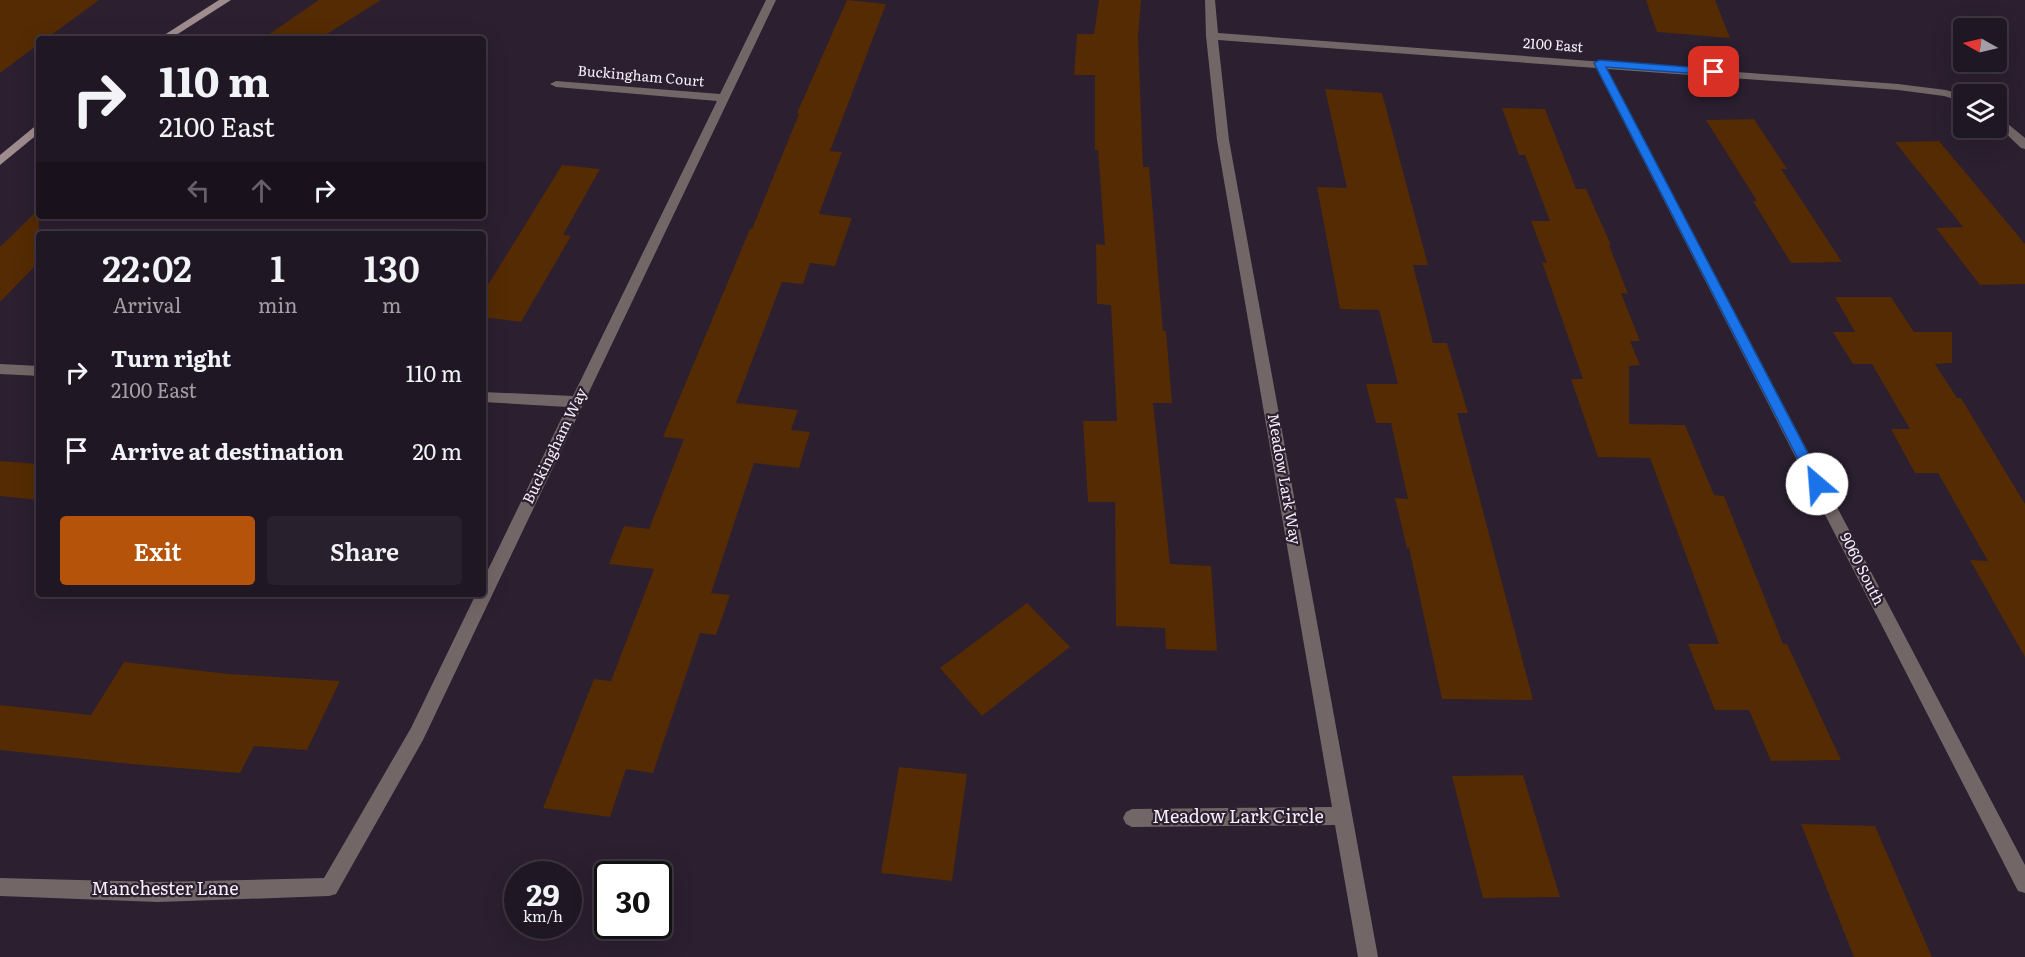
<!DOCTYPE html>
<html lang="en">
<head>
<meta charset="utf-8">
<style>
  :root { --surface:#201724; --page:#28202c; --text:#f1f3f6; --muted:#a29fa6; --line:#3d3641; --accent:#b45309 }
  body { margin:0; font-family:Literata,serif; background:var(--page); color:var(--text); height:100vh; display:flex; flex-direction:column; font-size:22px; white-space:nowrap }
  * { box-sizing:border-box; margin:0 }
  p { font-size:20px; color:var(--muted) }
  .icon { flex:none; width:33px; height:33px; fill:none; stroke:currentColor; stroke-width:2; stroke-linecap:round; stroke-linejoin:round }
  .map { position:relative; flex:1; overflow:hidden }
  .drawer { position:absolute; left:36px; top:231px; width:450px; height:366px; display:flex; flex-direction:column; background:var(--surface); border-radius:6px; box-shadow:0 6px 24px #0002,0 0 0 2px var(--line) }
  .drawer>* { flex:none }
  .hud { position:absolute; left:36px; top:36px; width:450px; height:183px; border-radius:6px; box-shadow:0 6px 24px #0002,0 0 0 2px var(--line); background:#201724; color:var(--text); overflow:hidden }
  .needle { width:39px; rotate:278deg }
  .controls { position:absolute; left:1953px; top:18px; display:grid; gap:12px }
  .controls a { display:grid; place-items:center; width:54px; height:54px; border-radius:6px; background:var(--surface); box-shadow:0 6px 24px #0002,0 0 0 2px var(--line); font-size:30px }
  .speed { position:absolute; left:504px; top:861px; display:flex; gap:12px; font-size:30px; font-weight:700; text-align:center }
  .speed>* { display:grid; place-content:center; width:78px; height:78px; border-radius:50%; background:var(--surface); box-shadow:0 6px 24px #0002,0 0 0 2px var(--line); line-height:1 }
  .speed small { font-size:15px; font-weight:400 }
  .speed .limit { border:3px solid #111; border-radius:9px; background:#fff; color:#111 }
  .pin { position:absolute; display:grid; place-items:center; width:51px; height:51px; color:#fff; margin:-26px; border-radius:12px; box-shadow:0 3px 9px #0006 }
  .me { position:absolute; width:66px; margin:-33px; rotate:333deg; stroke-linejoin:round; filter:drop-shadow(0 0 4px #0008) }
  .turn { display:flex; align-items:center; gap:21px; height:126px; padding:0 24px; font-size:27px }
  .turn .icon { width:78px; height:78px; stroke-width:2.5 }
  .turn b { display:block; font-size:42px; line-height:51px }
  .lanes { display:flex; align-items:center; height:57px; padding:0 24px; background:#0003; justify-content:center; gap:30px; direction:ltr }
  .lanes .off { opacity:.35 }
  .eta { display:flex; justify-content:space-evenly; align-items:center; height:102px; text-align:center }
  .eta b { font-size:36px; font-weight:600; line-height:42px }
  .button { display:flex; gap:12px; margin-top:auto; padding:12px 24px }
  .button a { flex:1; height:69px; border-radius:6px; background:var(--accent); color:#fff; font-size:24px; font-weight:600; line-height:69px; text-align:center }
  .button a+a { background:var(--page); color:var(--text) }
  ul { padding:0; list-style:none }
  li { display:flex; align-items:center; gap:18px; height:78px; padding:0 24px }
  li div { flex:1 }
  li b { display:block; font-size:22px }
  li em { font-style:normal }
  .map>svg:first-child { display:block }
  .building { fill:#542b02 }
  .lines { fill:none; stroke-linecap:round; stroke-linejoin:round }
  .street { fill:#736667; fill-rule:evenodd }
  .secondary { fill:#9f8c8e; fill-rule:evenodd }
  .route { fill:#1a73e8; stroke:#114b97; stroke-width:1.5 }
  .labels { text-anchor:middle; stroke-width:4.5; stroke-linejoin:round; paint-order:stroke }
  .far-street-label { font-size:14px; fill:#f7effb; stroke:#2b1f30 }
  .street-label { font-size:15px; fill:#f7effb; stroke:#2b1f30 }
  .near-street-label { font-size:18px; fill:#f7effb; stroke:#2b1f30 }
</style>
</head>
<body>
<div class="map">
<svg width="2025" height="957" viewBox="0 0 2025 957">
  <rect width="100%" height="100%" fill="#2b1f30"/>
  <g class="building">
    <path d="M 0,0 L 99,0 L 46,39 L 39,39 L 39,44 L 0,73 Z"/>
    <path d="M 319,0 L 381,0 L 319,39 L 262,39 Z"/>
    <path d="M 847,0 L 886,4 L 830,151 L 842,152 L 819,214 L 852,218 L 835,266 L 810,263 L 803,284 L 782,282 L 736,403 L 798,410 L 791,430 L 810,432 L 799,468 L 754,463 L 711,593 L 730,595 L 716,635 L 700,633 L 653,773 L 626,769 L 610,817 L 543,808 L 594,679 L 611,681 L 654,569 L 609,564 L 624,526 L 649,529 L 684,439 L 663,437 L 750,229 L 752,229 L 799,114 L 797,113 Z"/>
    <path d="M 1099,0 L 1141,0 L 1138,37 L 1143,167 L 1149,167 L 1163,331 L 1166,331 L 1172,403 L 1153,403 L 1170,564 L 1211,566 L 1217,651 L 1166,649 L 1165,628 L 1116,626 L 1115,502 L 1088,502 L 1083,421 L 1117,421 L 1111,305 L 1097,304 L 1096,244 L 1105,245 L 1098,150 L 1095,150 L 1095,75 L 1074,75 L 1077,34 L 1094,34 Z"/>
    <path d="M 1646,0 L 1715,0 L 1730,38 L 1657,32 Z"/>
    <path d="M 1325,89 L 1382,93 L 1428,265 L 1413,265 L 1433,343 L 1447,343 L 1468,413 L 1457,413 L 1533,700 L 1442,699 L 1409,548 L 1407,548 L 1395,498 L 1408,499 L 1391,423 L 1376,423 L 1366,384 L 1398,384 L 1379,310 L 1340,309 L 1317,187 L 1347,188 Z"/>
    <path d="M 1502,108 L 1545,109 L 1576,189 L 1586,189 L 1611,245 L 1609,245 L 1628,294 L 1621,293 L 1640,341 L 1630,341 L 1640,365 L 1629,366 L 1629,424 L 1685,425 L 1714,495 L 1724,496 L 1783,644 L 1787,644 L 1841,760 L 1771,761 L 1749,710 L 1715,710 L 1688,644 L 1719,644 L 1650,458 L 1598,457 L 1571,379 L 1583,379 L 1542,262 L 1547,263 L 1531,221 L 1550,221 L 1525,155 L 1519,155 Z"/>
    <path d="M 1754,119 L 1787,169 L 1781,169 L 1842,262 L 1791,263 L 1753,201 L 1757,201 L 1706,120 Z"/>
    <path d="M 1939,141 L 2025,244 L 2025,284 L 1980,285 L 1936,228 L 1963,227 L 1895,142 Z"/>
    <path d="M 562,165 L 600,169 L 563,235 L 571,236 L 521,322 L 483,317 L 483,293 Z"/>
    <path d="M 39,209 L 39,262 L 0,302 L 0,247 Z"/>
    <path d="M 1835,297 L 1891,297 L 1914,332 L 1952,332 L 1952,363 L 1935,364 L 1957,398 L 1961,398 L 2025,504 L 2025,657 L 1970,560 L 1988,561 L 1938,473 L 1915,473 L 1891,429 L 1910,429 L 1872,364 L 1853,364 L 1833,332 L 1855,332 Z"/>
    <path d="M 0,461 L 39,464 L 39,500 L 0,496 Z"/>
    <path d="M 1027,603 L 1070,647 L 982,716 L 940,668 Z"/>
    <path d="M 124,662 L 229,674 L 340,681 L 307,750 L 254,746 L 240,773 L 131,764 L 0,750 L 0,705 L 91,715 Z"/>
    <path d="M 899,767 L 967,774 L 952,881 L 881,873 Z"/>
    <path d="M 1523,775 L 1560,897 L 1483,898 L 1452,776 Z"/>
    <path d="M 1801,824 L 1875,826 L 1932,957 L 1854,957 Z"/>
  </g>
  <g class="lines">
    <g class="street">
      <path d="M 766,0 L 776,0 L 423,740 L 336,894 L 329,896 L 158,902 L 0,896 L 0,878 L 158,882 L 324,878 L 411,728 L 476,594 L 483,594 L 483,580 L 567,407 L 483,402 L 483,392 L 573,396 L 717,101 L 556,87 L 550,84 L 556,81 L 720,94 Z"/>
      <path d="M 1205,0 L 1215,0 L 1218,33 L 1898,84 L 1946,90 L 1964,95 L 1964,102 L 1944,96 L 1898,90 L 1607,69 L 2025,865 L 2025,893 L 2018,891 L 1596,68 L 1218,40 L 1229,140 L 1378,957 L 1358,957 L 1335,825 L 1132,827 L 1126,824 L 1123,818 L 1126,812 L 1132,809 L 1332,807 L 1217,140 L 1206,36 Z"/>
      <path d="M 1996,114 L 2025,138 L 2025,149 L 2021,148 L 1996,124 Z"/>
      <path d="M 0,364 L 39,366 L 39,376 L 0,374 Z"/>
    </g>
    <g class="secondary">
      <path d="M 219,0 L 231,0 L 170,39 L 158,39 Z"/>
      <path d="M 39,123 L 39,133 L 0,165 L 0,155 Z"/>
    </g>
  </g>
  <path class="route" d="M 1599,60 L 1714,69 L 1719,72 L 1714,75 L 1606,67 L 1822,480 L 1824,484 L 1822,488 L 1813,488 L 1594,63 Z"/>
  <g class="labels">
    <g class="far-street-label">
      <text transform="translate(1553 45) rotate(4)" y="5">2100 East</text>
      <text transform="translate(641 76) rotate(5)" y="5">Buckingham Court</text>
    </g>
    <g class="street-label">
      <text transform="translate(555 446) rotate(-64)" y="5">Buckingham Way</text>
      <text transform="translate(1284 479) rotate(80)" y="5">Meadow Lark Way</text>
      <text transform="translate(1862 569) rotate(63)" y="5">9060 South</text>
    </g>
    <g class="near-street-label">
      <text x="1238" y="823">Meadow Lark Circle</text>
      <text x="165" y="895">Manchester Lane</text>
    </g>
  </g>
</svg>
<div class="controls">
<a><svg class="needle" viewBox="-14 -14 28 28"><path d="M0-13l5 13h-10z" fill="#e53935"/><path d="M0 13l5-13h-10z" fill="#a29fa6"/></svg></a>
<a><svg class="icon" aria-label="layers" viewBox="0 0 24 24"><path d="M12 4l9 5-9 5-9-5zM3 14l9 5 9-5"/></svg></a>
</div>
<div class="speed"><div>29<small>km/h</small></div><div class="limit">30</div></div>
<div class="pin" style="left:1714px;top:72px;background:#d93025"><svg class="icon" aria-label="arrive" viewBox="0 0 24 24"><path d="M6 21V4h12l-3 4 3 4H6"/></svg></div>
<svg class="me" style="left:1817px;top:484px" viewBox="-20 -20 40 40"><circle r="19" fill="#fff"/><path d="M0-13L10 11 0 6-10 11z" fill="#1a73e8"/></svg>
<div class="hud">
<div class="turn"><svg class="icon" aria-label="right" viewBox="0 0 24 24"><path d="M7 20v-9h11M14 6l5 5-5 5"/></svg><div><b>110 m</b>2100 East</div></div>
<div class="lanes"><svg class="icon off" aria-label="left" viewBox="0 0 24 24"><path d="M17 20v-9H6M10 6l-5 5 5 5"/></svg><svg class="icon off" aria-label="ahead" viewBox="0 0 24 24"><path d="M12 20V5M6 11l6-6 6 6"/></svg><svg class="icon" aria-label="right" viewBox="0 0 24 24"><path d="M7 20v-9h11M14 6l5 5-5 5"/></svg></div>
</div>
<section class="drawer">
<div class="eta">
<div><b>22:02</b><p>Arrival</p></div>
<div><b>1</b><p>min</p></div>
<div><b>130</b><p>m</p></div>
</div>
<ul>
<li><svg class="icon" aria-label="right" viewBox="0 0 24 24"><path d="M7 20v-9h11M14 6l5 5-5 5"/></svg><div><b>Turn right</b><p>2100 East</p></div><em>110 m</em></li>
<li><svg class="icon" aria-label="arrive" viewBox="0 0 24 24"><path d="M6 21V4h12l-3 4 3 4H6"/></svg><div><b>Arrive at destination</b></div><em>20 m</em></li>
</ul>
<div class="button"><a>Exit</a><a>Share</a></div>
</section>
</div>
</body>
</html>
